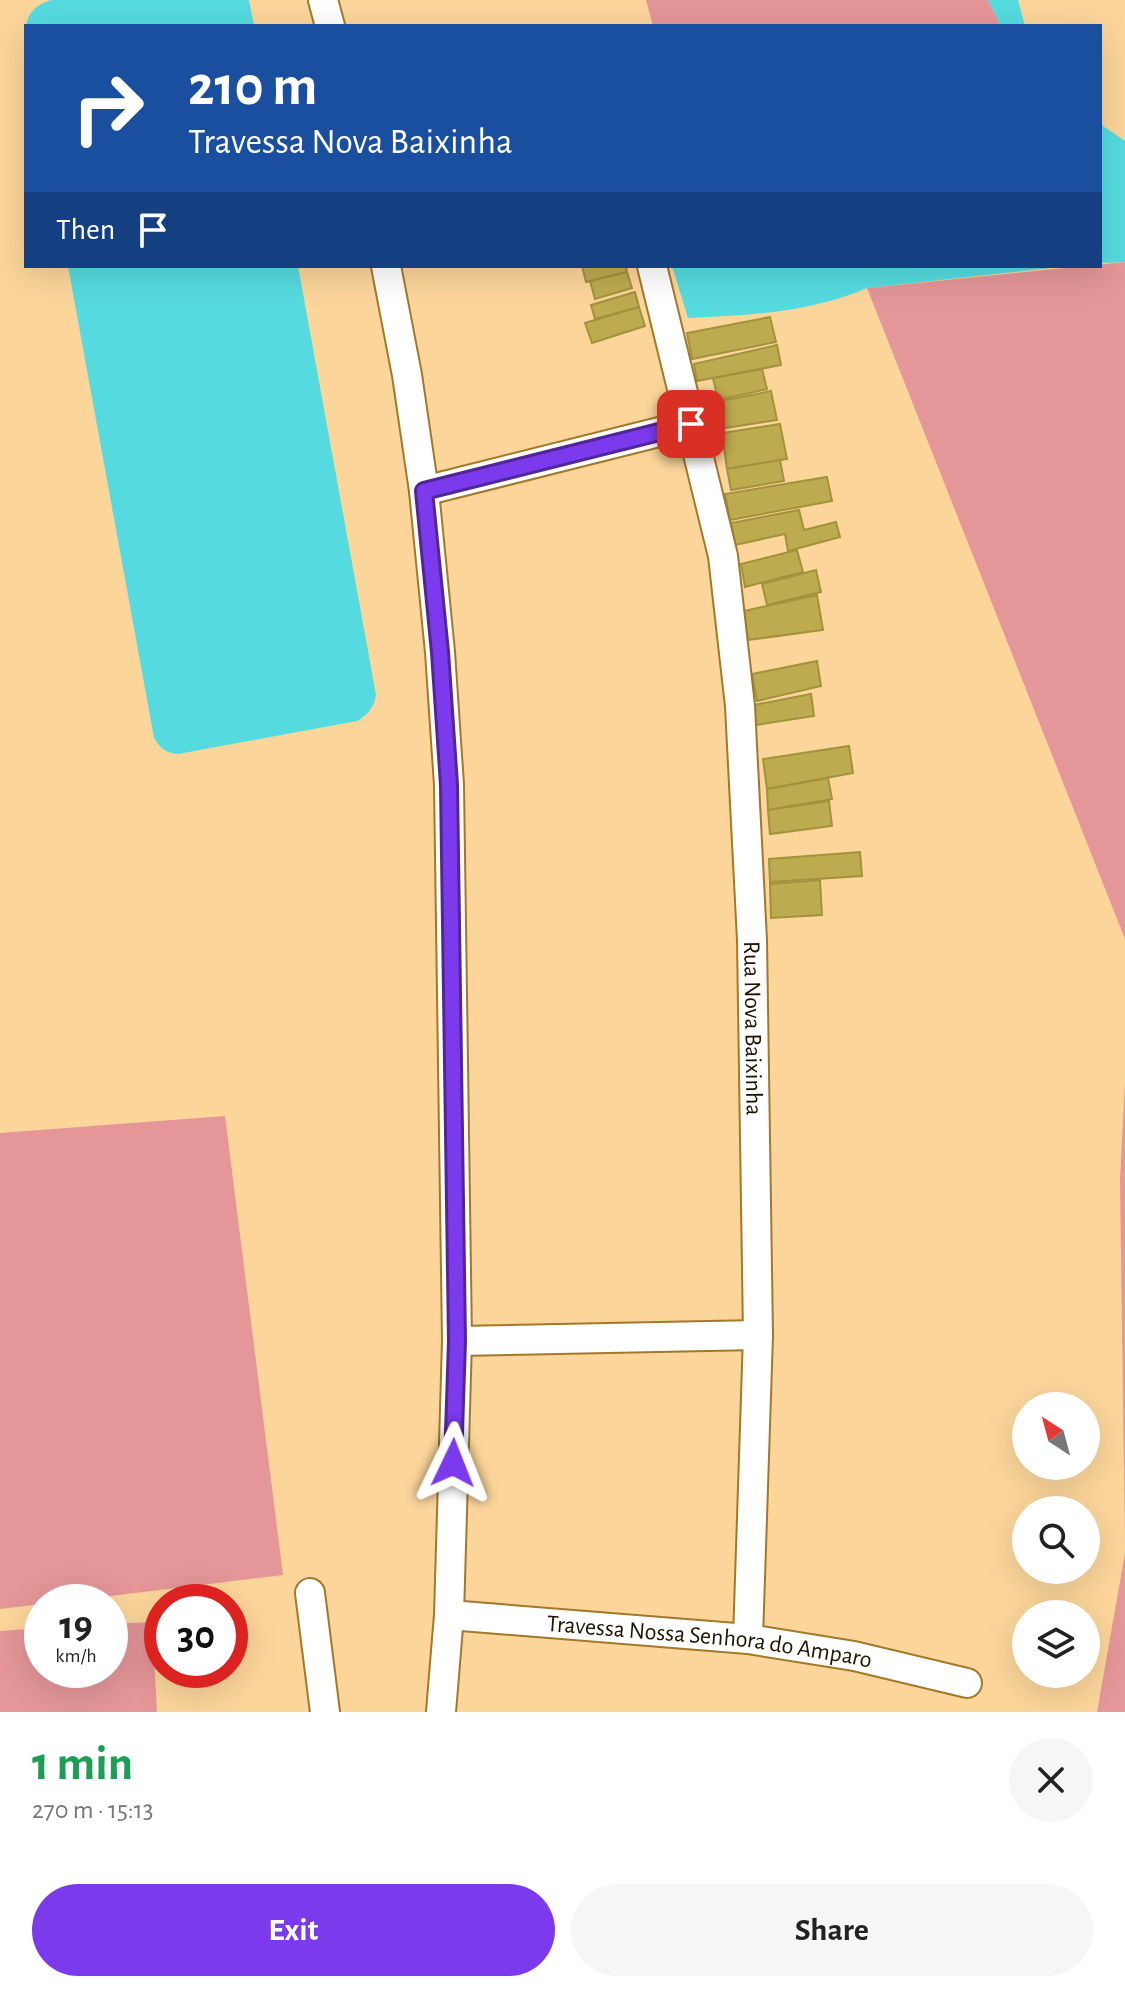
<!DOCTYPE html>
<html lang="en">
<head>
<meta charset="utf-8">
<style>
  :root { --surface:#fff; --page:#f6f6f6; --text:#222; --muted:#767676; --accent:#7c3aed }
  body { margin:0; font-family:"Alegreya Sans",sans-serif; background:var(--page); color:var(--text); height:100vh; display:flex; flex-direction:column; font-size:30px; white-space:nowrap }
  * { box-sizing:border-box; margin:0 }
  p { font-size:26px; color:var(--muted) }
  .icon { flex:none; width:44px; height:44px; fill:none; stroke:currentColor; stroke-width:2; stroke-linecap:round; stroke-linejoin:round }
  .map { position:relative; height:1712px; overflow:hidden }
  .details { display:flex; flex-direction:column; background:var(--surface); flex:1 }
  .details>* { flex:none }
  .hud { position:absolute; left:24px; top:24px; width:1078px; height:244px; border-radius:0px; box-shadow:0 8px 32px #0002; background:#1a4fa0; color:#fff; overflow:hidden }
  .needle { width:52px; rotate:324deg }
  .buttons { position:absolute; left:1012px; top:1392px; display:grid; gap:16px }
  .buttons a { display:grid; place-items:center; width:88px; height:88px; border-radius:50%; background:var(--surface); box-shadow:0 8px 32px #0002; font-size:40px }
  .speed { position:absolute; left:24px; top:1584px; display:flex; gap:16px; font-size:40px; font-weight:700; text-align:center }
  .speed>* { display:grid; place-content:center; width:104px; height:104px; border-radius:50%; background:var(--surface); box-shadow:0 8px 32px #0002; line-height:1 }
  .speed small { font-size:20px; font-weight:400 }
  .speed .limit { border:12px solid #d22; background:#fff; color:#111 }
  .pin { position:absolute; display:grid; place-items:center; width:68px; height:68px; color:#fff; margin:-34px; border-radius:16px; box-shadow:0 4px 12px #0006 }
  .me { position:absolute; width:88px; margin:-44px; rotate:2deg; stroke-linejoin:round; filter:drop-shadow(0 0 6px #0008) }
  .turn { display:flex; align-items:center; gap:28px; height:168px; padding:0 32px; font-size:36px }
  .turn .icon { width:104px; height:104px; stroke-width:2.5 }
  .turn b { display:block; font-size:56px; line-height:68px }
  .then { display:flex; align-items:center; height:76px; padding:0 32px; background:#0003; gap:16px; font-size:30px }
  .round { display:grid; place-items:center; flex:none; width:84px; height:84px; border-radius:42px; background:var(--page) }
  .head { display:flex; align-items:center; justify-content:space-between; height:136px; padding:0 32px }
  h1 { font-size:48px; font-weight:700; line-height:60px; color:#1e9e55 }
  .button { display:flex; gap:16px; margin-top:auto; padding:16px 32px }
  .button a { flex:1; height:92px; border-radius:48px; background:var(--accent); color:#fff; font-size:32px; font-weight:700; line-height:92px; text-align:center }
  .button a+a { background:var(--page); color:var(--text) }
  .map>svg:first-child { display:block }
  .green { fill:#e49698 }
  .water { fill:#55dbdf }
  .building { fill:#bdab4f; stroke:#a2923c; stroke-width:2 }
  .lines { fill:none; stroke-linecap:round; stroke-linejoin:round }
  .street-casing { stroke:#a37829; stroke-width:32 }
  .street { stroke:#fff; stroke-width:28 }
  .route-casing { stroke:#51269a; stroke-width:20 }
  .route { stroke:#7c3aed; stroke-width:14 }
  .labels { text-anchor:middle; stroke-width:6; stroke-linejoin:round; paint-order:stroke }
  .street-label { font-size:24px; fill:#201300; stroke:#fcfcfc }
</style>
</head>
<body>
<div class="map">
<svg width="1125" height="1712" viewBox="0 0 1125 1712">
  <rect width="100%" height="100%" fill="#fbd59a"/>
  <g class="green">
    <path d="M 646,0 L 988,0 L 1001,26 L 653,26 Z"/>
    <path d="M 1125,262 L 1125,939 L 867,288 Z"/>
    <path d="M 1125,1083 L 1125,1542 L 1120,1180 Z"/>
    <path d="M 225,1116 L 283,1575 L 61,1602 L 42,1602 L 42,1604 L 0,1609 L 0,1133 Z"/>
    <path d="M 1125,1553 L 1125,1712 L 1097,1712 Z"/>
    <path d="M 152,1622 L 157,1712 L 0,1712 L 0,1631 L 42,1628 L 42,1670 L 110,1670 L 110,1624 Z"/>
  </g>
  <g class="water">
    <path d="M 52,0 L 249,0 L 254,26 L 26,26 L 26,36 C 24,17 34,4 52,0 Z"/>
    <path d="M 988,0 L 1018,0 L 1025,26 L 1001,26 Z"/>
    <path d="M 1100,124 L 1125,141 L 1125,262 L 1100,263 Z"/>
    <path d="M 68,266 L 298,266 L 376,695 C 374,707 368,715 357,721 L 178,754 C 166,753 160,748 154,738 Z"/>
    <path d="M 672,266 L 1069,266 L 867,288 C 809,313 750,315 688,318 Z"/>
  </g>
  <g class="building">
    <path d="M 582,266 L 626,266 L 627,272 L 586,282 Z"/>
    <path d="M 627,272 L 632,288 L 595,299 L 590,281 Z"/>
    <path d="M 635,292 L 639,307 L 595,319 L 591,305 Z"/>
    <path d="M 639,307 L 645,326 L 592,343 L 585,323 Z"/>
    <path d="M 770,317 L 776,342 L 692,359 L 687,333 Z"/>
    <path d="M 777,345 L 781,365 L 697,381 L 694,364 Z"/>
    <path d="M 762,369 L 767,389 L 718,400 L 713,378 Z"/>
    <path d="M 771,391 L 777,420 L 712,430 L 706,404 Z"/>
    <path d="M 780,424 L 787,459 L 727,469 L 722,433 Z"/>
    <path d="M 780,460 L 784,481 L 731,490 L 727,469 Z"/>
    <path d="M 827,477 L 832,501 L 730,520 L 725,494 Z"/>
    <path d="M 799,510 L 804,530 L 836,522 L 840,537 L 788,551 L 785,534 L 735,545 L 731,523 Z"/>
    <path d="M 797,550 L 803,572 L 745,587 L 741,564 Z"/>
    <path d="M 816,570 L 821,592 L 767,605 L 762,584 Z"/>
    <path d="M 817,595 L 823,630 L 748,640 L 744,611 Z"/>
    <path d="M 817,661 L 821,686 L 757,701 L 752,674 Z"/>
    <path d="M 811,694 L 814,716 L 756,725 L 754,705 Z"/>
    <path d="M 849,746 L 853,773 L 767,789 L 763,759 Z"/>
    <path d="M 828,778 L 832,799 L 768,810 L 767,789 Z"/>
    <path d="M 829,801 L 832,826 L 770,834 L 768,810 Z"/>
    <path d="M 860,852 L 862,876 L 770,882 L 769,859 Z"/>
    <path d="M 820,880 L 822,915 L 771,918 L 770,884 Z"/>
  </g>
  <g class="lines">
    <defs>
      <g id="street">
        <path d="M 323,0 L 330,26"/>
        <path d="M 386,266 L 407,375 L 424,491 L 440,652 L 449,785 L 457,1341 L 449,1615 L 441,1712"/>
        <path id="s1" d="M 652,266 L 723,556 L 740,706 L 752,940 L 758,1335 L 748,1639"/>
        <path d="M 424,491 L 691,424"/>
        <path d="M 457,1341 L 758,1335"/>
        <path d="M 310,1593 L 325,1712"/>
        <path id="s2" d="M 449,1615 L 748,1639 L 854,1656 L 967,1683"/>
      </g>
    </defs>
    <use href="#street" class="street-casing"/>
    <use href="#street" class="street"/>
  </g>
  <g class="lines">
    <defs>
      <path id="route" d="M 453,1463 L 457,1341 L 449,785 L 440,652 L 424,491 L 691,424"/>
    </defs>
    <use href="#route" class="route-casing"/>
    <use href="#route" class="route"/>
  </g>
  <g class="labels">
    <g class="street-label">
      <text dy="8" stroke="none"><textPath href="#s1" startOffset="772">Rua Nova Baixinha</textPath></text>
      <text dy="8" stroke="none"><textPath href="#s2" startOffset="262">Travessa Nossa Senhora do Amparo</textPath></text>
    </g>
  </g>
</svg>
<div class="buttons">
<a><svg class="needle" viewBox="-14 -14 28 28"><path d="M0-13l5 13h-10z" fill="#e53935"/><path d="M0 13l5-13h-10z" fill="#767676"/></svg></a>
<a><svg class="icon" aria-label="search" viewBox="0 0 24 24"><circle cx="10" cy="10" r="6"/><path d="M15 15l6 6"/></svg></a>
<a><svg class="icon" aria-label="layers" viewBox="0 0 24 24"><path d="M12 4l9 5-9 5-9-5zM3 14l9 5 9-5"/></svg></a>
</div>
<div class="speed"><div>19<small>km/h</small></div><div class="limit">30</div></div>
<div class="pin" style="left:691px;top:424px;background:#d93025"><svg class="icon" aria-label="arrive" viewBox="0 0 24 24"><path d="M6 21V4h12l-3 4 3 4H6"/></svg></div>
<svg class="me" style="left:453px;top:1463px" viewBox="-20 -20 40 40"><path d="M0-17L14 15 0 8-14 15z" fill="#7c3aed" stroke="#fff" stroke-width="4"/></svg>
<div class="hud">
<div class="turn"><svg class="icon" aria-label="right" viewBox="0 0 24 24"><path d="M7 20v-9h11M14 6l5 5-5 5"/></svg><div><b>210 m</b>Travessa Nova Baixinha</div></div>
<div class="then">Then<svg class="icon" aria-label="arrive" viewBox="0 0 24 24"><path d="M6 21V4h12l-3 4 3 4H6"/></svg></div>
</div>
</div>
<section class="details">
<div class="head"><div><h1>1 min</h1><p>270 m · 15:13</p></div><a class="round"><svg class="icon" aria-label="close" viewBox="0 0 24 24"><path d="M6 6l12 12M18 6L6 18"/></svg></a></div>
<div class="button"><a>Exit</a><a>Share</a></div>
</section>
</body>
</html>
